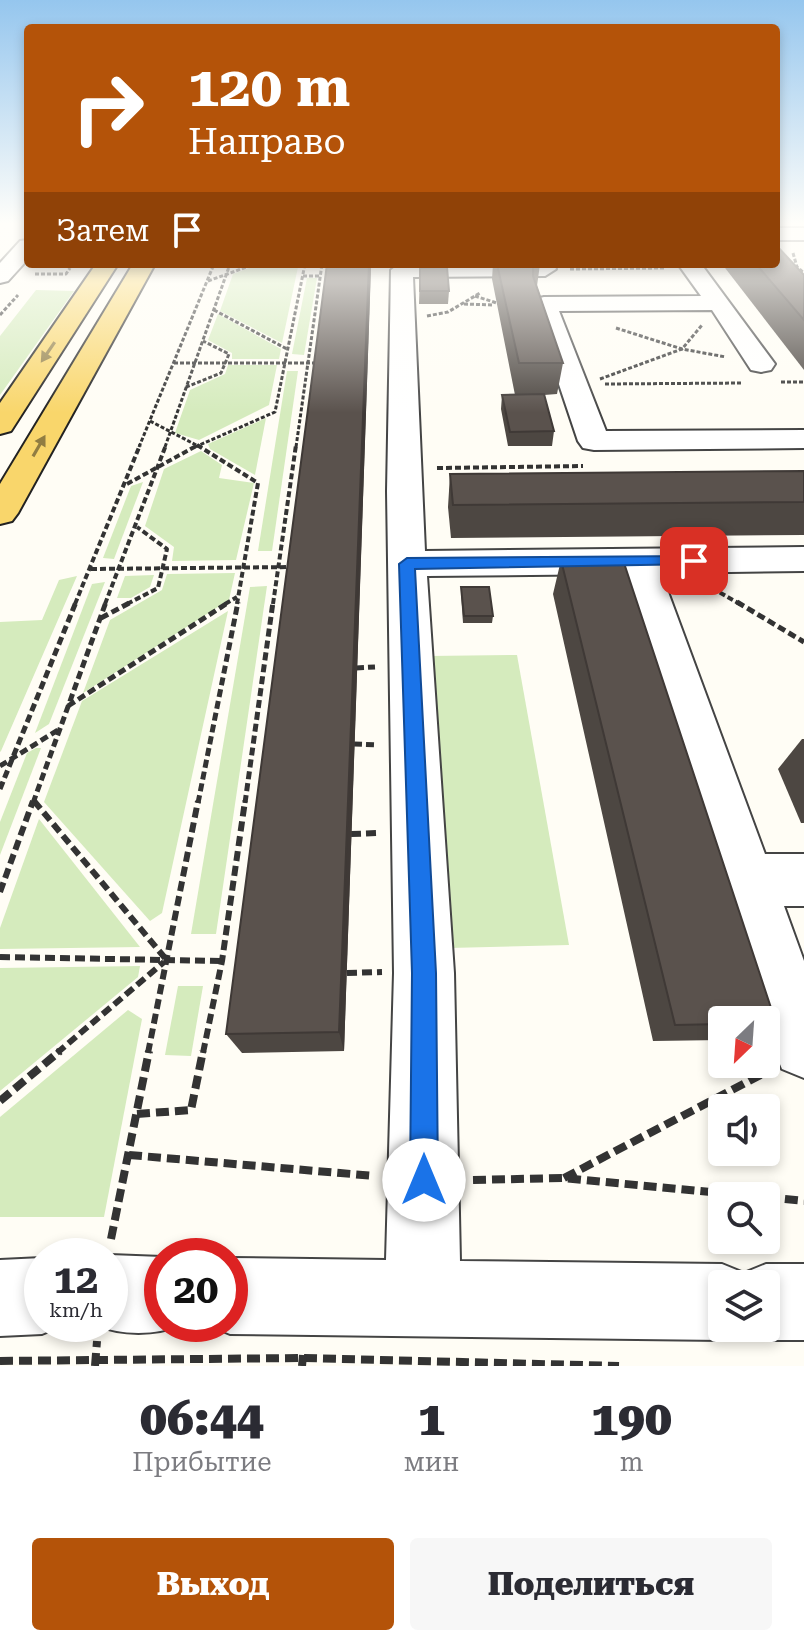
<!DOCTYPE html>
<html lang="ru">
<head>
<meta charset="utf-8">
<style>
  :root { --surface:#fff; --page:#f7f7f7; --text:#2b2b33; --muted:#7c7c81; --accent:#b45309 }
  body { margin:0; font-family:"Roboto Serif",serif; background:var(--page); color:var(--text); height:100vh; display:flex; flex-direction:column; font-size:30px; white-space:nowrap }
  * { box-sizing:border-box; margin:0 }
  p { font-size:26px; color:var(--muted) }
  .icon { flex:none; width:44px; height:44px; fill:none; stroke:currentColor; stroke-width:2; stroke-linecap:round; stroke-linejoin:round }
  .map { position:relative; height:1366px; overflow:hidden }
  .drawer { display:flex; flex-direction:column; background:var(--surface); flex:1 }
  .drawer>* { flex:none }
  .hud { position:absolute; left:24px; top:24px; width:756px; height:244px; border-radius:8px; box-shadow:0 4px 12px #0003; background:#b45309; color:#fff; overflow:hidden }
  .needle { width:52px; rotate:205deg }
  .controls { position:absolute; left:708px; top:1006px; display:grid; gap:16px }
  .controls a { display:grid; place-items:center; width:72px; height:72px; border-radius:8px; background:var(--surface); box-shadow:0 4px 12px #0003; font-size:40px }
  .speed { position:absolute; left:24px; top:1238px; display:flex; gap:16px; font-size:40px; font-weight:700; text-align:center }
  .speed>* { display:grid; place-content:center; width:104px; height:104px; border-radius:50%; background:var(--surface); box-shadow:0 4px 12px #0003; line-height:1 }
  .speed small { font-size:20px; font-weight:400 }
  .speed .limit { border:12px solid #d22; background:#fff; color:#111 }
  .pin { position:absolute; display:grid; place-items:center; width:68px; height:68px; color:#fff; margin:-34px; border-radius:16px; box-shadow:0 4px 12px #0006 }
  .me { position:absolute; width:88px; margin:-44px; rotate:0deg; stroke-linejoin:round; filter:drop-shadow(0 0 6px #0008) }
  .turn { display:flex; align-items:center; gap:28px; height:168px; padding:0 32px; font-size:36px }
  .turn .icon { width:104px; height:104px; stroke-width:2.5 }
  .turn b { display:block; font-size:56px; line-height:68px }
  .then { display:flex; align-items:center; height:76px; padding:0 32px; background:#0003; gap:16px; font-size:30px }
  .eta { display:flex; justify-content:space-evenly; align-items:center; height:136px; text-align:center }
  .eta b { font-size:48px; font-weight:800; line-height:56px }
  .cta { display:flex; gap:16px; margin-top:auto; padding:16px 32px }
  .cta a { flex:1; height:92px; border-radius:8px; background:var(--accent); color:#fff; font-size:32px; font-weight:800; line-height:92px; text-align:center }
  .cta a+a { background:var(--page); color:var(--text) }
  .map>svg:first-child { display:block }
  .green { fill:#d5ebbd }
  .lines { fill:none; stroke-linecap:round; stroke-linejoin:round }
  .minor-casing { stroke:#444; stroke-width:4 }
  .major-casing { stroke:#222; stroke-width:4 }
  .path-far4 { stroke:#333; stroke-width:3; stroke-dasharray:4 2; stroke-linecap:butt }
  .path-far3 { stroke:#333; stroke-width:4; stroke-dasharray:6 3; stroke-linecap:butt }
  .path-far2 { stroke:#333; stroke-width:5; stroke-dasharray:8 4; stroke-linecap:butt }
  .path-far1 { stroke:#333; stroke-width:6; stroke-dasharray:10 5; stroke-linecap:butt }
  .path { stroke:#333; stroke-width:8; stroke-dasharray:13 6; stroke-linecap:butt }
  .minor { fill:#fff; fill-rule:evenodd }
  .major { fill:#f9d66b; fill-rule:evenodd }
  .wall { fill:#4d4742 }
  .shaded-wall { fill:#3f3936 }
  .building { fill:#5a524d; stroke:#3f3936; stroke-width:2 }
  .oneway { fill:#917d42 }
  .route { fill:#1a73e8; stroke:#114b97; stroke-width:2 }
</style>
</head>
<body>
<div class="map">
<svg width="804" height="1366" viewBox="0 0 804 1366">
  <rect width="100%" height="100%" fill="#fffdf5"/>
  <g class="green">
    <path d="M 260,264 L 298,267 L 282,343 L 220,311 L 233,274 Z"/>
    <path d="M 307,278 L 317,278 L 304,355 L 292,354 Z"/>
    <path d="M 36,290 L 74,291 L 0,395 L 0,336 Z"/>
    <path d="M 218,314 L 281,349 L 279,359 L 232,359 L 232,353 L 208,340 Z"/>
    <path d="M 228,365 L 277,365 L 269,405 L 199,440 L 175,433 L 190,390 L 225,374 Z"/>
    <path d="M 287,371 L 298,371 L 272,551 L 258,551 Z"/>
    <path d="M 266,418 L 255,475 L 210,449 L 208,444 Z"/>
    <path d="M 201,451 L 222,465 L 219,478 L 254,483 L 236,560 L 172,561 L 174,547 L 145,526 L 164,469 Z"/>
    <path d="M 143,482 L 114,559 L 103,558 L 131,486 Z"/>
    <path d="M 235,573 L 229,600 L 83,693 L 110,620 L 162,590 L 167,574 Z"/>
    <path d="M 154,575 L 150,587 L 131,598 L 117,598 L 125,576 Z"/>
    <path d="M 77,576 L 1,751 L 0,752 L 0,622 L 42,620 L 59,580 Z"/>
    <path d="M 105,582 L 49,724 L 35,733 L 92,584 Z"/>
    <path d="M 267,586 L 216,934 L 191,934 L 250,587 Z"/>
    <path d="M 228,611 L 162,913 L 150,921 L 44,802 L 82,701 Z"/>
    <path d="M 517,655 L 569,945 L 449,948 L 429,656 Z"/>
    <path d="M 36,748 L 41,748 L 0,855 L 0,822 L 27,753 Z"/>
    <path d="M 39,819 L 140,947 L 0,949 L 0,928 Z"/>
    <path d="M 140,966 L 138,977 L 0,1091 L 0,968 Z"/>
    <path d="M 178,986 L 203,986 L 191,1056 L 165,1055 Z"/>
    <path d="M 128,1010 L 142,1019 L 104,1217 L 0,1217 L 0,1117 Z"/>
  </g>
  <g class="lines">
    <defs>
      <g id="minor">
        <rect x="776" y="228" width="28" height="12"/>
        <path d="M 28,240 L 28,259 L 8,281 L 0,283 L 0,263 L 20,241 Z"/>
        <path d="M 399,264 L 554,264 L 556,269 L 545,276 L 413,277 L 425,551 L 804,547 L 804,571 L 661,573 L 765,854 L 804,854 L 804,906 L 784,906 L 804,961 L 804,1078 L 782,1069 L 773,1047 L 623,574 L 427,576 L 454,973 L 460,1261 L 722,1264 L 744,1273 L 766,1264 L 804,1264 L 804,1340 L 766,1340 L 744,1331 L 722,1340 L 230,1334 L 206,1324 L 230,1324 L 230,1258 L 386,1260 L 394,973 L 387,491 L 391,270 ZM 722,1284 L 766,1284 L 766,1328 L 722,1328 Z"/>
        <path d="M 678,264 L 701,264 L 775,364 L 771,370 L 761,372 L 751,370 L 712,310 L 559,311 L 606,431 L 804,430 L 804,448 L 594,450 L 583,448 L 578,441 L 532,304 L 535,299 L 544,297 L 701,296 Z"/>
        <path d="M 110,1255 L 162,1257 L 162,1324 L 184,1324 C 155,1336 122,1336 93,1324 L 110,1324 Z"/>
        <path d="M 42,1258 L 42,1324 L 66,1324 L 42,1334 L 0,1336 L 0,1260 Z"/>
      </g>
      <g id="major">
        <path d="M 96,264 L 118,264 L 11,431 L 0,434 L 0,403 Z"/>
        <path d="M 133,264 L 155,264 L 18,513 L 12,521 L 0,524 L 0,484 Z"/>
      </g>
    </defs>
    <use href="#minor" class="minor-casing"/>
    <use href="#major" class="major-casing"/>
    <g class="path-far4">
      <path d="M 793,253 L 797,267 L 804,273"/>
      <path d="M 570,269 L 664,268"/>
      <path d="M 35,274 L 66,274 L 70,268"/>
      <path d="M 303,276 L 320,276"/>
      <path d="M 208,281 L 255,264"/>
      <path d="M 475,296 L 503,305"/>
      <path d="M 464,304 L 494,305"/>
      <path d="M 214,310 L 287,349"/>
      <path d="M 0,315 L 18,295"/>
      <path d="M 427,316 L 448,312 L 480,293"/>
      <path d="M 616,328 L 682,349 L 726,357"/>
      <path d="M 174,363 L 321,363"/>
      <path d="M 600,379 L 682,349 L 702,325"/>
      <path d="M 781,382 L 804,382"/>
      <path d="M 605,384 L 743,383"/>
      <path d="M 186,387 L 221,373 L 229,354 L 203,341"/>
      <path d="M 150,421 L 200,447"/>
      <path d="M 139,447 L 214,264"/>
      <path d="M 165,447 L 230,264"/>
      <path d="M 195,447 L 275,412 L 305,264"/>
      <path d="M 296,447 L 322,264"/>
    </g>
    <g class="path-far3">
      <path d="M 197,445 L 258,483 L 237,604"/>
      <path d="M 437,468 L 583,466"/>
      <path d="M 127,484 L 198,445"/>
      <path d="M 91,569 L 293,567"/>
      <path d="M 712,588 L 740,604"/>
      <path d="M 75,604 L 140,445"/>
      <path d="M 105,604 L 166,445"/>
      <path d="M 127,604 L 158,588 L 167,549 L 137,527"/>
      <path d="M 225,604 L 237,597"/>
      <path d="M 273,604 L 296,445"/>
    </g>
    <g class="path-far2">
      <path d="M 737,602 L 804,642"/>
      <path d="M 101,618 L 131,602"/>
      <path d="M 356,668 L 375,667"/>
      <path d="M 68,706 L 229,602"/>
      <path d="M 354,744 L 377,745"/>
      <path d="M 0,766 L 58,730"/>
      <path d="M 0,789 L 76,602"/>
      <path d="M 33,803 L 106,602"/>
      <path d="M 198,803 L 238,602"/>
      <path d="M 245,803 L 273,602"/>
    </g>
    <g class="path-far1">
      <path d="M 34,801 L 165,958"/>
      <path d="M 351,834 L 378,833"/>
      <path d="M 0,892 L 33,801"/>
      <path d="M 0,957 L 222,961"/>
      <path d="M 347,973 L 382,972"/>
      <path d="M 57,1053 L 164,962"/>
      <path d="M 148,1053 L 198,801"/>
      <path d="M 203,1053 L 222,961 L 245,801"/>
    </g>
    <g class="path">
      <path d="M 0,1101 L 60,1051"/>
      <path d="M 137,1114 L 191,1110 L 203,1051"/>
      <path d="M 129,1155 L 375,1176"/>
      <path d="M 564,1178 L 768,1071"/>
      <path d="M 473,1180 L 563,1178 L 752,1196"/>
      <path d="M 766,1197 L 804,1201"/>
      <path d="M 111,1239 L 149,1051"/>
      <path d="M 0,1361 L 303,1358 L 619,1366"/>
      <path d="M 95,1366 L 97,1341"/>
      <path d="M 302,1366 L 303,1355"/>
    </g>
    <use href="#minor" class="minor"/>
    <use href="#major" class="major"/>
  </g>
  <g class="wall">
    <path d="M 327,264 L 371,264 L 344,1051 L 242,1053 L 226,1034 Z"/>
    <path d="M 493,264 L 540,264 L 537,286 L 563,363 L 557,394 L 544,395 L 554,431 L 552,446 L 508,446 L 501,409 L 502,395 L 515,395 L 492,279 Z"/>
    <path d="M 722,264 L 776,264 L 804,275 L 804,370 Z"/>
    <path d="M 420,268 L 449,291 L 448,304 L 419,304 Z"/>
    <path d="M 804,471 L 804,535 L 451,538 L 448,507 L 450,474 Z"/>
    <path d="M 561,560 L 776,1023 L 766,1029 L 766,1020 L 722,1020 L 722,1040 L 653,1041 L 553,594 Z"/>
    <path d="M 461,587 L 493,616 L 492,623 L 463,623 L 461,594 Z"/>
    <path d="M 802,739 L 804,739 L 804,823 L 801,823 L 778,769 Z"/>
  </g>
  <path class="shaded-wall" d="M 369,264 L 371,264 L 371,268 L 344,1051 L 339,1032 Z"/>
  <g class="building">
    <path d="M 776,245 L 804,275 L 804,320 L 756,264 L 776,264 Z"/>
    <path d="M 327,264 L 369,264 L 339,1032 L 226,1034 Z"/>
    <path d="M 497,264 L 540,264 L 533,264 L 533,276 L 563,363 L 519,363 Z"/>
    <path d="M 447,267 L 449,291 L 420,291 L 420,268 Z"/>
    <path d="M 544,394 L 554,431 L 510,432 L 502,395 Z"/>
    <path d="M 804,471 L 804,502 L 453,505 L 450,474 Z"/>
    <path d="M 561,560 L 623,560 L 776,1023 L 766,1024 L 766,1020 L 722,1020 L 722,1024 L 675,1025 Z"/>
    <path d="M 461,587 L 489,587 L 493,616 L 464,616 Z"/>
  </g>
  <defs><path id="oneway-solid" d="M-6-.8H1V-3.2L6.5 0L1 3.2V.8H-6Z" transform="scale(2)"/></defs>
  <g class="oneway">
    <use href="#oneway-solid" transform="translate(48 352) rotate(124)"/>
    <use href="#oneway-solid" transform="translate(39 446) rotate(-60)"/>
  </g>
  <linearGradient id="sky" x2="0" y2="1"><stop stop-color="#95c6ee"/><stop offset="0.54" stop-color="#fffefa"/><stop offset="1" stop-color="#fffefa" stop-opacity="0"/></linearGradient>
  <rect width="804" height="413" fill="url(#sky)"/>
  <path class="route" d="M 694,556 L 701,561 L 699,564 L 415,569 L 436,973 L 438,1180 L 434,1191 L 424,1195 L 414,1191 L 410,1180 L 412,973 L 399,564 L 407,558 Z"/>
</svg>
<div class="controls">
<a><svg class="needle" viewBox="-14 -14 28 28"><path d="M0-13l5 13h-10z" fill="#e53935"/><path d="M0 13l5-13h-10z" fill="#7c7c81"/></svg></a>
<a><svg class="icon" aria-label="sound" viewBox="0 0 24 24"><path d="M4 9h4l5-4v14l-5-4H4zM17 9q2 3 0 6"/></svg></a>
<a><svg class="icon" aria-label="search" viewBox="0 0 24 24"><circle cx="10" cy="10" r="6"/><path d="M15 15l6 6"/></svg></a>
<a><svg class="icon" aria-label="layers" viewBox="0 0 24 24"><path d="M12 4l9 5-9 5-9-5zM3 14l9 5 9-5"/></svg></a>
</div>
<div class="speed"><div>12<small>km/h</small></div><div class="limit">20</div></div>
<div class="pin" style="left:694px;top:561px;background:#d93025"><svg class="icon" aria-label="arrive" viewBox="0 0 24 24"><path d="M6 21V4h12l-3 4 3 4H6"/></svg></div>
<svg class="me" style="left:424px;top:1180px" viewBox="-20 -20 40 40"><circle r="19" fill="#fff"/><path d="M0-13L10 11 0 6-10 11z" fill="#1a73e8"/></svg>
<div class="hud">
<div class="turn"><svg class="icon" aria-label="right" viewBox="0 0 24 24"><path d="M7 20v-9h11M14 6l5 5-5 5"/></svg><div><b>120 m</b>Направо</div></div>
<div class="then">Затем<svg class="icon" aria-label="arrive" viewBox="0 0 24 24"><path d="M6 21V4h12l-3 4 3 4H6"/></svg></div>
</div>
</div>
<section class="drawer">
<div class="eta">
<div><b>06:44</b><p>Прибытие</p></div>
<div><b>1</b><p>мин</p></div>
<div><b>190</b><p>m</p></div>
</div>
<div class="cta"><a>Выход</a><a>Поделиться</a></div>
</section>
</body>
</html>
